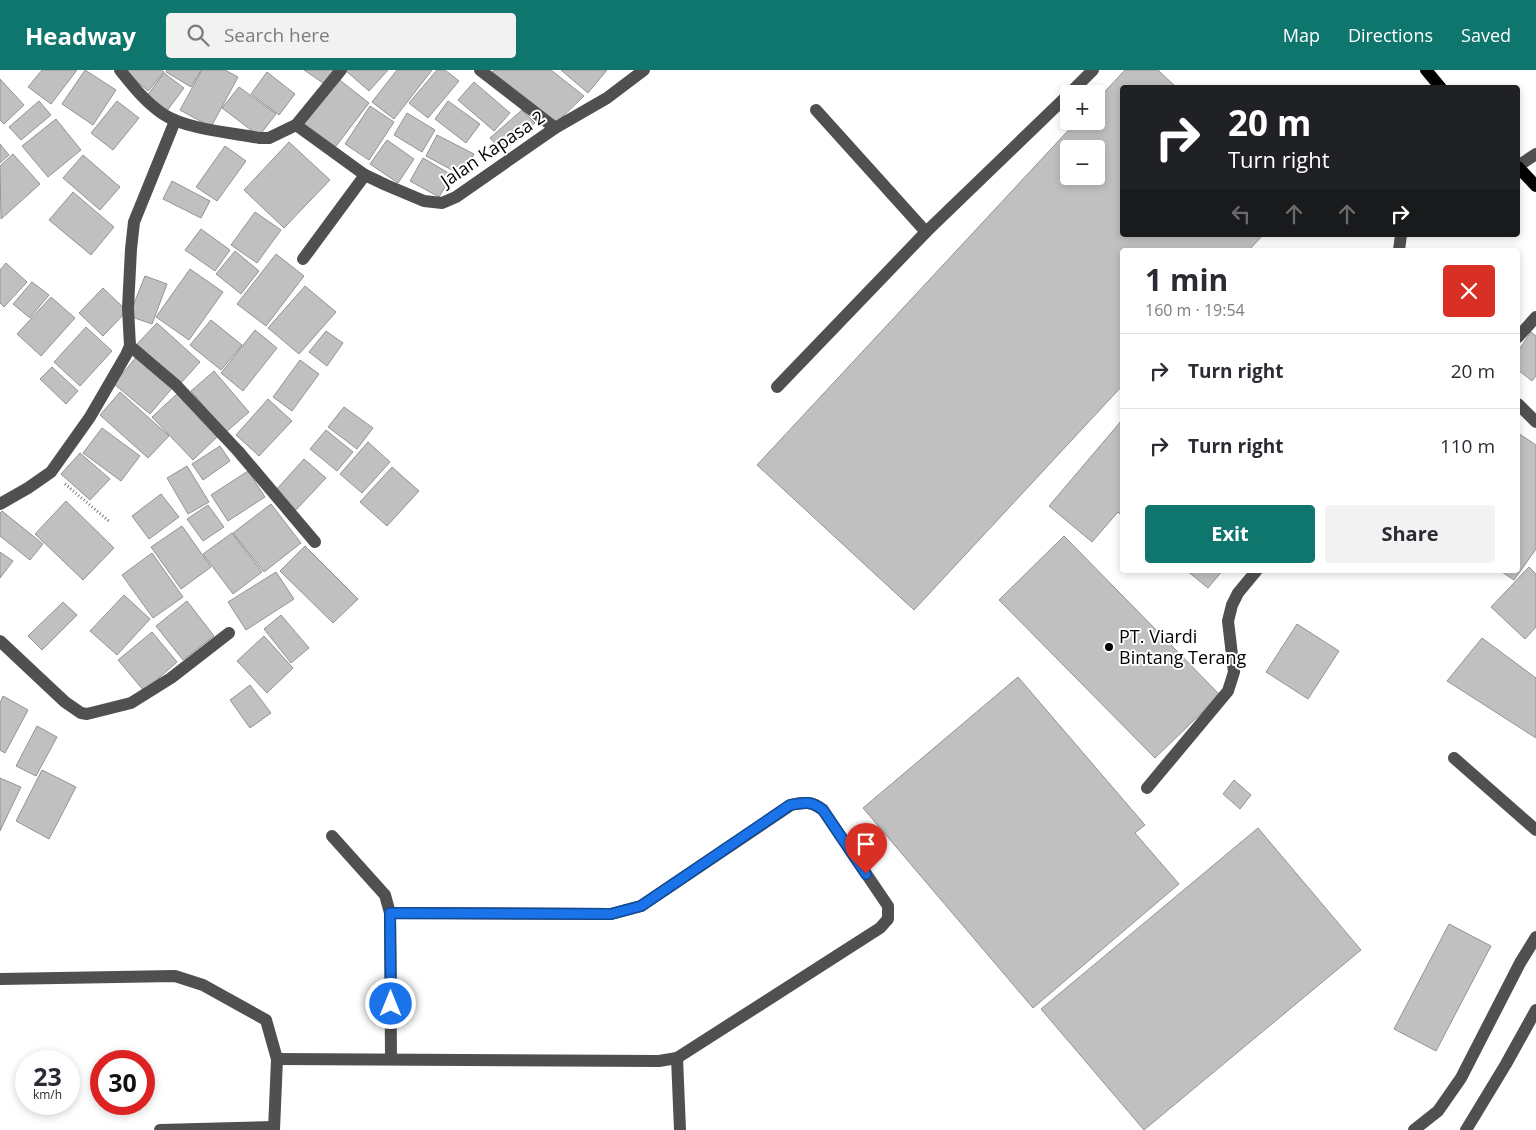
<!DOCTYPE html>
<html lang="en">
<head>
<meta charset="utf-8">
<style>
  :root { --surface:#fff; --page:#f2f2f3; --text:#2b2b33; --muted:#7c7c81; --line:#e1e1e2; --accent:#0f766e }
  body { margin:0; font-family:"Open Sans",sans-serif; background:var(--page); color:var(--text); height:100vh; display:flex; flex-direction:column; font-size:19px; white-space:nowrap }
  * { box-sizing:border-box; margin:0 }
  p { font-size:16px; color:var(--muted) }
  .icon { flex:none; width:28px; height:28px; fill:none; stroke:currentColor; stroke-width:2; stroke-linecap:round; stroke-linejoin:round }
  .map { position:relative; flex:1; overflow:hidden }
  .side { position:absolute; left:1120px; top:178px; width:400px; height:325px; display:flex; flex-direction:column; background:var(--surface); border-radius:5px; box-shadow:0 2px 8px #0003 }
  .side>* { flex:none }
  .guide { position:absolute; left:1120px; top:15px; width:400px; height:152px; border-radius:5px; box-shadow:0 2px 8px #0003; background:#202124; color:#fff; overflow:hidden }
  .controls { position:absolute; left:1060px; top:15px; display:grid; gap:10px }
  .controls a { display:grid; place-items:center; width:45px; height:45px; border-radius:5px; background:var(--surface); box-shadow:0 2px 8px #0003; font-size:25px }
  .speed { position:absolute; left:15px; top:980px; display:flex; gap:10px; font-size:25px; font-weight:700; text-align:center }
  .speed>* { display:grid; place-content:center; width:65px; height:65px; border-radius:50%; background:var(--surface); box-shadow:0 2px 8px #0003; line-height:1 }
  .speed small { font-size:12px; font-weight:400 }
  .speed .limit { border:8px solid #d22; background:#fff; color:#111 }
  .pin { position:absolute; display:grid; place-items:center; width:42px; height:42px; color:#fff; margin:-51px -21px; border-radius:50% 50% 50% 0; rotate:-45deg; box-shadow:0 0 5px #0007 }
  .pin .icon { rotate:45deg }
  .me { position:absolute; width:55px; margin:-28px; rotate:0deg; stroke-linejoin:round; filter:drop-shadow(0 0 4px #0008) }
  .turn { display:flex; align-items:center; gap:18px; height:105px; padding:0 25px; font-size:22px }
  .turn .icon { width:65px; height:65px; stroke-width:2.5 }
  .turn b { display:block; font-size:35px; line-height:42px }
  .lanes { display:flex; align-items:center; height:48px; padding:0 25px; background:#0003; justify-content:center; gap:25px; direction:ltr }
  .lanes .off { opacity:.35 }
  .round { display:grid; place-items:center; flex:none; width:52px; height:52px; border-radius:5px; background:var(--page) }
  .headline { display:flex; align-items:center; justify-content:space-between; height:85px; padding:0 25px }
  h1 { font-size:30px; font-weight:700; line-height:38px }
  .cta { display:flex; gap:10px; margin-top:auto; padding:10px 25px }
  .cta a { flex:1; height:58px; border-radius:5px; background:var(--accent); color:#fff; font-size:20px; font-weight:700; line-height:58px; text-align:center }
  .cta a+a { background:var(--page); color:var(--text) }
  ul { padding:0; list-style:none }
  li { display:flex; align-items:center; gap:15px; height:75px; padding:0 25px; border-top:1px solid var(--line) }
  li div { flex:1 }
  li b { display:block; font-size:19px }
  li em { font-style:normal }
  header { display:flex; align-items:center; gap:30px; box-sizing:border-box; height:70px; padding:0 25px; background:var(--accent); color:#fff }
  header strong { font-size:24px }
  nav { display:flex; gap:28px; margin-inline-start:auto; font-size:18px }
  .search { width:350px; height:45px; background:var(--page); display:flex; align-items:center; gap:12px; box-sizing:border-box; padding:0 18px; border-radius:5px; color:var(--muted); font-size:19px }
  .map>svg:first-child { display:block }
  .building { fill:#c0c0c0; stroke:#949494; fill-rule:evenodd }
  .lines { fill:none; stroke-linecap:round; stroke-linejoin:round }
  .path { stroke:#727272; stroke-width:3; stroke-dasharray:1 2.5; stroke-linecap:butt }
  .minor { stroke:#505050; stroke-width:12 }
  .major { stroke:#000; stroke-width:12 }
  .route-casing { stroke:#114b97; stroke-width:12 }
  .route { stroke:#1a73e8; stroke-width:9 }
  .poi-dot { fill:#000; stroke:#fff; stroke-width:2 }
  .labels { text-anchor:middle; stroke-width:4; stroke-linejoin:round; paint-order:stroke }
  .street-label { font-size:18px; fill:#000; stroke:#fff }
  .poi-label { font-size:18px; fill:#000; stroke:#fff; text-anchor:start }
</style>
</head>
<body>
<header>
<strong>Headway</strong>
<div class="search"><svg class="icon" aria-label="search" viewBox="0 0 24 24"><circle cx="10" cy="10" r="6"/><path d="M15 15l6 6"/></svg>Search here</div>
<nav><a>Map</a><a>Directions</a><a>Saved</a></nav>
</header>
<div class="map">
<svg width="1536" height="1060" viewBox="0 0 1536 1060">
  <rect width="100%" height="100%" fill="#fff"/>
  <g class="building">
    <path d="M 42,0 L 77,0 L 51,34 L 28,17 Z"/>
    <path d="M 85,0 L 116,20 L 93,55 L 62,34 Z"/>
    <path d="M 124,0 L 162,0 L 164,2 L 148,21 Z"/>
    <path d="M 167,0 L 201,0 L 191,17 L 166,2 Z"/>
    <path d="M 202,0 L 225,0 L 238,7 L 211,57 L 180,40 Z"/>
    <path d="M 304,0 L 336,0 L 326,15 Z"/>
    <path d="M 345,0 L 388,0 L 369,21 Z"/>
    <path d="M 397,0 L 432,0 L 394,49 L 372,32 Z"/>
    <path d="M 437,0 L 445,0 L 459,11 L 428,48 L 409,33 Z"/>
    <path d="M 494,0 L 551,0 L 584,26 L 557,52 L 492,2 Z"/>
    <path d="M 561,0 L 607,0 L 588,23 Z"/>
    <path d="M 1125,0 L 1158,0 L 1177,18 L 1122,18 L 1122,165 L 1263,165 L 1249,180 L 1122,180 L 1122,316 L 914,540 L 757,395 L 1077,51 L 1096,51 L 1096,31 ZM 1069,79 L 1096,79 L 1096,106 L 1069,106 Z"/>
    <path d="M 267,2 L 295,24 L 279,45 L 251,24 Z"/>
    <path d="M 164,3 L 184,18 L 166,42 L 146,27 Z"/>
    <path d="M 337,8 L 369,33 L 333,80 L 300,55 Z"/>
    <path d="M 0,9 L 24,35 L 4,54 L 0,50 Z"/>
    <path d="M 474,12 L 510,43 L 494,61 L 458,30 Z"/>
    <path d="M 239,17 L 276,44 L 259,66 L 222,38 Z"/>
    <path d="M 39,31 L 51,45 L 21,70 L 9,57 Z"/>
    <path d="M 117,31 L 139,48 L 113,80 L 91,63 Z"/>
    <path d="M 448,31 L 480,54 L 466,73 L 435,49 Z"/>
    <path d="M 370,36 L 394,52 L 369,90 L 345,74 Z"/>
    <path d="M 522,40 L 535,53 L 503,82 L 490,68 Z"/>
    <path d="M 407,43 L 435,60 L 422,82 L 394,65 Z"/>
    <path d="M 56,49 L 81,80 L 48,107 L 22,76 Z"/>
    <path d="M 437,65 L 474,84 L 463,106 L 426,86 Z"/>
    <path d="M 387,70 L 414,89 L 398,113 L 370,94 Z"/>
    <path d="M 289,72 L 330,110 L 284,158 L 244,120 Z"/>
    <path d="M 0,74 L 9,85 L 0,93 Z"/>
    <path d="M 225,76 L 246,91 L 217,131 L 196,117 Z"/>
    <path d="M 13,84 L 40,114 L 1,149 L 0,96 Z"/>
    <path d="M 83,85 L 120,117 L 100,140 L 63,108 Z"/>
    <path d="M 423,88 L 452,105 L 439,127 L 410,111 Z"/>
    <path d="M 172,111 L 210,131 L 201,148 L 163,129 Z"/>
    <path d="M 73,122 L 114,157 L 91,185 L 49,150 Z"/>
    <path d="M 255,142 L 281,160 L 257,193 L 231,175 Z"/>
    <path d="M 201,159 L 230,180 L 215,201 L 185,180 Z"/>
    <path d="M 235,181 L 259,201 L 241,224 L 216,204 Z"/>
    <path d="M 276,184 L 304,206 L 266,256 L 237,234 Z"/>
    <path d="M 6,193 L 27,212 L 4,237 L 0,233 L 0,200 Z"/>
    <path d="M 190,199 L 223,222 L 189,270 L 156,247 Z"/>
    <path d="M 145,206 L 167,214 L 152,254 L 129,246 Z"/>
    <path d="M 32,212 L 49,225 L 30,248 L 13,234 Z"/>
    <path d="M 305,216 L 336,242 L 299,284 L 268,258 Z"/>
    <path d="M 103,218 L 127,241 L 103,266 L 79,243 Z"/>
    <path d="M 51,227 L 75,248 L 41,286 L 17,264 Z"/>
    <path d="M 211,250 L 242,275 L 221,300 L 190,275 Z"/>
    <path d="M 157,253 L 200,292 L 180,314 L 137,274 Z"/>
    <path d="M 86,257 L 112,281 L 80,316 L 54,292 Z"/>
    <path d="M 255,260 L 277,278 L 243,321 L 221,303 Z"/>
    <path d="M 326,261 L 343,273 L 327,296 L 309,282 Z"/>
    <path d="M 1531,262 L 1536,266 L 1536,306 L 1532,311 L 1518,300 L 1518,281 Z"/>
    <path d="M 138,285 L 174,316 L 150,344 L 114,314 Z"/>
    <path d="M 300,290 L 319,304 L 292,341 L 273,327 Z"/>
    <path d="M 52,297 L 78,321 L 66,334 L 40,309 Z"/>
    <path d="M 214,301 L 249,342 L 226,362 L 191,321 Z"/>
    <path d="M 120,322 L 169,366 L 148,388 L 100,345 Z"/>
    <path d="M 179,322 L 219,365 L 193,390 L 152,347 Z"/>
    <path d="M 268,329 L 292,351 L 259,386 L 236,365 Z"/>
    <path d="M 344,337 L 373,358 L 357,379 L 328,357 Z"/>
    <path d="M 1122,350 L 1122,446 L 1118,442 L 1092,472 L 1049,436 Z"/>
    <path d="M 102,358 L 140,386 L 121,411 L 83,383 Z"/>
    <path d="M 326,360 L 353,382 L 337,401 L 310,379 Z"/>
    <path d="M 1518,363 L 1536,375 L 1536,479 L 1514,510 L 1499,500 L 1518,500 Z"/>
    <path d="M 368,372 L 390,392 L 362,423 L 340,404 Z"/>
    <path d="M 220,376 L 230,391 L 203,410 L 192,394 Z"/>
    <path d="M 80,383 L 110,409 L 90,430 L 61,404 Z"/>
    <path d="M 304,389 L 326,408 L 296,440 L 275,421 Z"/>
    <path d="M 187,396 L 209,432 L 188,444 L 167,408 Z"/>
    <path d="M 392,397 L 419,421 L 387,456 L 360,432 Z"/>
    <path d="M 248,401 L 265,427 L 228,451 L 211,425 Z"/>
    <path d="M 161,424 L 179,447 L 149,469 L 132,446 Z"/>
    <path d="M 66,431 L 114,478 L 83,510 L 35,464 Z"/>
    <path d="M 271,434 L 301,473 L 264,502 L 233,463 Z"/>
    <path d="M 208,435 L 224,457 L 203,471 L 187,449 Z"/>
    <path d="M 2,441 L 43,474 L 30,490 L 0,466 L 0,443 Z"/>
    <path d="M 182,456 L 211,497 L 181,519 L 151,477 Z"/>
    <path d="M 232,463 L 262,502 L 233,524 L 203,484 Z"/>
    <path d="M 1064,466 L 1220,625 L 1155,688 L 999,530 Z"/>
    <path d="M 305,476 L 358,529 L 333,553 L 280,501 Z"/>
    <path d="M 0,482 L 13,491 L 0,508 Z"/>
    <path d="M 152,483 L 183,527 L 153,548 L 122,505 Z"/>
    <path d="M 1529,497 L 1536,504 L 1536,557 L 1525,569 L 1491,537 Z"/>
    <path d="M 1186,500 L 1223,500 L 1208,518 Z"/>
    <path d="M 276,502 L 294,529 L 246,560 L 228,532 Z"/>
    <path d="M 124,525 L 150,549 L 117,585 L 90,561 Z"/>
    <path d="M 187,531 L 214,566 L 183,590 L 156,556 Z"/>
    <path d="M 63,532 L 77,545 L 42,580 L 28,566 Z"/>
    <path d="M 281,545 L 309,578 L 291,593 L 264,559 Z"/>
    <path d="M 1297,554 L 1339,581 L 1308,629 L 1266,602 Z"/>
    <path d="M 152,562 L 177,592 L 144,621 L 118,590 Z"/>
    <path d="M 264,566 L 293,598 L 267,623 L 237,591 Z"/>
    <path d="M 1482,568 L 1536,608 L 1536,668 L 1447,611 Z"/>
    <path d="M 1018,607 L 1145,755 L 1135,763 L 1179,814 L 1033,938 L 863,738 Z"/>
    <path d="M 250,615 L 271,643 L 250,658 L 230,630 Z"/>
    <path d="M 3,626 L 28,640 L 5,683 L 0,680 L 0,633 Z"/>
    <path d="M 37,656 L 57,667 L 36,706 L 16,696 Z"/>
    <path d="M 42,700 L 76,717 L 49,769 L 16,751 Z"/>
    <path d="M 0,708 L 21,717 L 0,761 Z"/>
    <path d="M 1234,710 L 1251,725 L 1240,739 L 1223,724 Z"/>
    <path d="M 1258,758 L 1361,880 L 1144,1060 L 1041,939 Z"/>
    <path d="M 1449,854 L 1491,876 L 1436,981 L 1394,959 Z"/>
  </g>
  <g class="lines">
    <path class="path" d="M 65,414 L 110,452"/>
    <g class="minor">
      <path d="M 120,0 C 133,16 145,32 163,44 C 185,59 233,63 260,68 L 269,68 L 296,55 L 365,105 L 386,115 L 424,131 L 442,133 L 456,127 L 555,58 L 607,28 L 644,0"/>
      <path d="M 480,0 L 555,58"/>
      <path d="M 1069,24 L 1093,0"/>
      <path d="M 816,40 L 926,162"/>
      <path d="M 296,55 L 341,0"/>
      <path d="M 1518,96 L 1536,84"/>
      <path d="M 1399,180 L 1401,165"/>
      <path d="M 303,189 L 365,105"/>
      <path d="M 1518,267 L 1536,247"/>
      <path d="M 130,276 L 176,315 L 238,381 L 315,472"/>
      <path d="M 777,317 L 926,162 L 1069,24"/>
      <path d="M 1518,334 L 1536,352"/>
      <path d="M 0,434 L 28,418 L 51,402 L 90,347 L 126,285 L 130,276 L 128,238 L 131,179 L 134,152 L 175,51"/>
      <path d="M 0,571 L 65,632 L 81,643 L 87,644 L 131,633 L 171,608 L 229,563"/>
      <path d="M 1454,688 L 1536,760"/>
      <path d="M 1147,718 L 1228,621 L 1234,602 L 1228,551 L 1232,535 L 1238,523 L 1257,500"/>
      <path d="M 332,766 L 385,825 L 390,843 L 391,989"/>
      <path d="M 0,909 L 175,906 L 203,915 L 266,950 L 277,989 L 274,1060"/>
      <path d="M 677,988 L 680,1060"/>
      <path d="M 277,989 L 659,991 L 677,988 L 880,858 L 888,849 L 888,836 L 823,740 C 812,731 804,732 791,735 L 641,836 L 611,844 L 390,843"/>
      <path d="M 160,1060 L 274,1057"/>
      <path d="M 1414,1060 L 1438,1041 L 1461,1008 L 1520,893 L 1536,867"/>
      <path d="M 1466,1060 L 1506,994 L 1536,940"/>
    </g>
    <g class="major">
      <path d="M 1426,0 L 1441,18"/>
      <path d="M 1518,97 L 1536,116"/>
    </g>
  </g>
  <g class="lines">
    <defs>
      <path id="route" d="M 391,934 L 390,843 L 611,844 L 641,836 L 790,735 C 804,732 812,731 823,740 L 866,804"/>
    </defs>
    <use href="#route" class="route-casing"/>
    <use href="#route" class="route"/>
  </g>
  <circle class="poi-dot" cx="1109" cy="577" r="5"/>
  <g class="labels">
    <g class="street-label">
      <text transform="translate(493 79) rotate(-34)" y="6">Jalan Kapasa 2</text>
    </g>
    <g class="poi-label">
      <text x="1119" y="573">PT. Viardi<tspan x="1119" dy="21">Bintang Terang</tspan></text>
    </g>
  </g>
</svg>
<div class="controls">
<a>+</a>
<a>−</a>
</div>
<div class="speed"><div>23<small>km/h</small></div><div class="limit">30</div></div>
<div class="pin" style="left:866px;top:804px;background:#d93025"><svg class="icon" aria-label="arrive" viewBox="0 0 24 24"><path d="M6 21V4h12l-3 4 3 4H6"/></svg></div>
<svg class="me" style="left:391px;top:934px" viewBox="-20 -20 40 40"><circle r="17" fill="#1a73e8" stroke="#fff" stroke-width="3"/><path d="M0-11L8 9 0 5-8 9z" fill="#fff"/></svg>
<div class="guide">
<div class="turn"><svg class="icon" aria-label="right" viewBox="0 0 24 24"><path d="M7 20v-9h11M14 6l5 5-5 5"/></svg><div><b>20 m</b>Turn right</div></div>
<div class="lanes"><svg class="icon off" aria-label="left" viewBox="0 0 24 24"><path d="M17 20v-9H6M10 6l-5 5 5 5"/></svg><svg class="icon off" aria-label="ahead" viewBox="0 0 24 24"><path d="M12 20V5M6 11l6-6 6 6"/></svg><svg class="icon off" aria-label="ahead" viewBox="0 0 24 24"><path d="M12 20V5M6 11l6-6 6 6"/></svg><svg class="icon" aria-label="right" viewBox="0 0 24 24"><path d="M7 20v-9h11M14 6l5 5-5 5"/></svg></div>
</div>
<section class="side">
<div class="headline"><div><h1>1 min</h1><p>160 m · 19:54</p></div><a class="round" style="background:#d93025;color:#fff"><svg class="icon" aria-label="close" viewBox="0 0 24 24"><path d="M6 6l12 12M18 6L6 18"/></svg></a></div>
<ul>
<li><svg class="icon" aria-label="right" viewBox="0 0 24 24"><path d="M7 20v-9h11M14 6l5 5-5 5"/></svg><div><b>Turn right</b></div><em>20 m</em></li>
<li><svg class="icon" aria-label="right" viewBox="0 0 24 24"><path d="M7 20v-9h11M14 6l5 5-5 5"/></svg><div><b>Turn right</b></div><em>110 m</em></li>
</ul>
<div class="cta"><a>Exit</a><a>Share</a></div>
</section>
</div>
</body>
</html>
